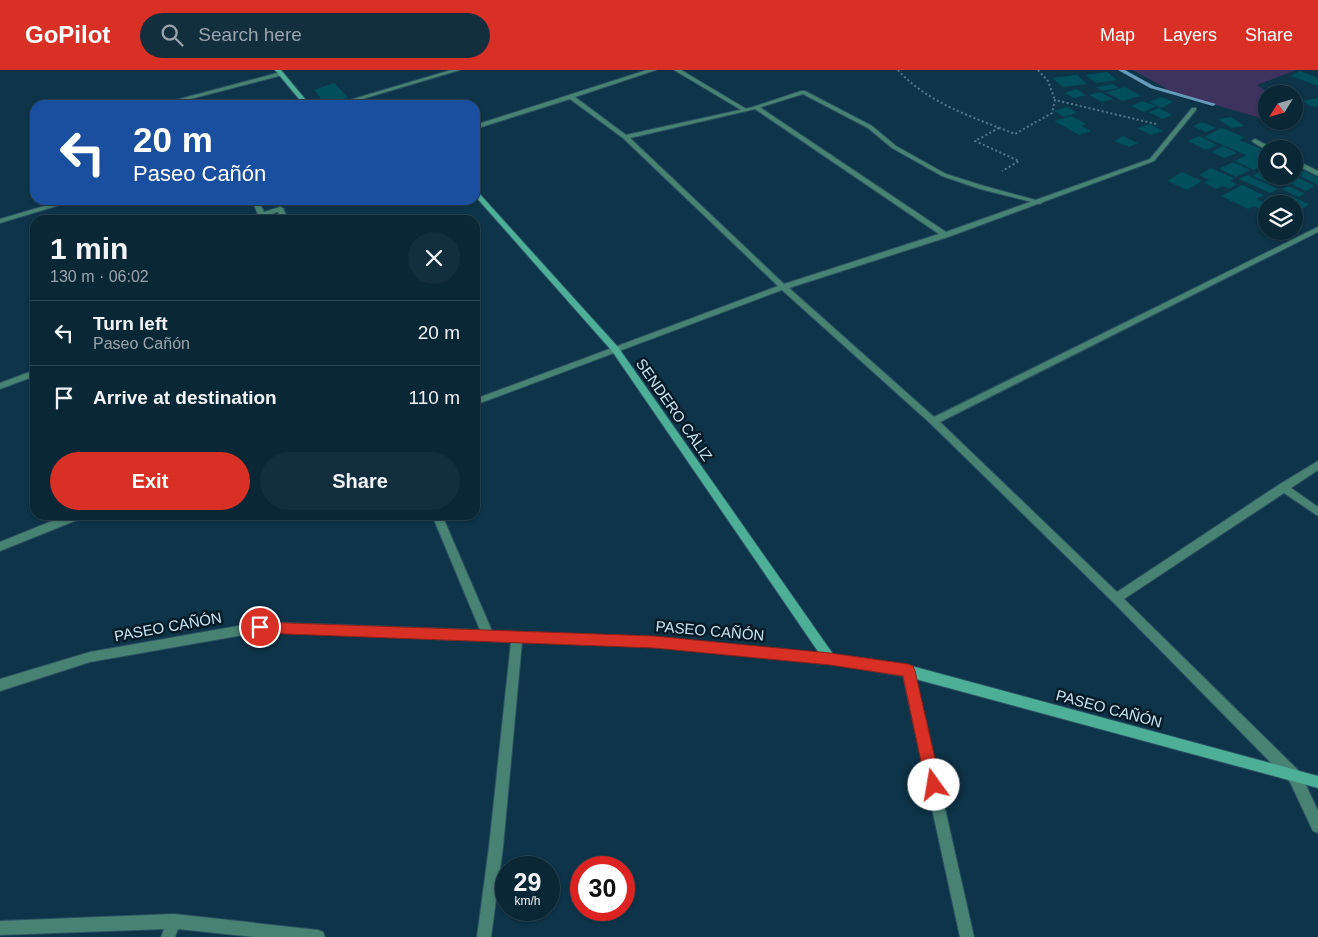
<!DOCTYPE html>
<html lang="en">
<head>
<meta charset="utf-8">
<style>
  :root { --surface:#0a2736; --page:#132f3e; --text:#f1f3f6; --muted:#99a5ad; --line:#2a4451; --accent:#d93025 }
  body { margin:0; font-family:Helvetica,sans-serif; background:var(--page); color:var(--text); height:100vh; display:flex; flex-direction:column; font-size:19px; white-space:nowrap }
  * { box-sizing:border-box; margin:0 }
  p { font-size:16px; color:var(--muted) }
  .icon { flex:none; width:28px; height:28px; fill:none; stroke:currentColor; stroke-width:2; stroke-linecap:round; stroke-linejoin:round }
  .map { position:relative; flex:1; overflow:hidden }
  .side { position:absolute; left:30px; top:145px; width:450px; height:305px; display:flex; flex-direction:column; background:var(--surface); border-radius:15px; box-shadow:0 1px 4px #0004,0 0 0 1px var(--line) }
  .side>* { flex:none }
  .banner { position:absolute; left:30px; top:30px; width:450px; height:105px; border-radius:15px; box-shadow:0 1px 4px #0004,0 0 0 1px var(--line); background:#1a4fa0; color:#fff; overflow:hidden }
  .needle { width:32px; rotate:233deg }
  .controls { position:absolute; left:1258px; top:15px; display:grid; gap:10px }
  .controls a { display:grid; place-items:center; width:45px; height:45px; border-radius:50%; background:var(--surface); box-shadow:0 1px 4px #0004,0 0 0 1px var(--line); font-size:25px }
  .speed { position:absolute; left:495px; top:786px; display:flex; gap:10px; font-size:25px; font-weight:700; text-align:center }
  .speed>* { display:grid; place-content:center; width:65px; height:65px; border-radius:50%; background:var(--surface); box-shadow:0 1px 4px #0004,0 0 0 1px var(--line); line-height:1 }
  .speed small { font-size:12px; font-weight:400 }
  .speed .limit { border:8px solid #d22; background:#fff; color:#111 }
  .pin { position:absolute; display:grid; place-items:center; width:42px; height:42px; color:#fff; margin:-21px; border:2px solid #fff; border-radius:50%; box-shadow:0 1px 5px #0007 }
  .me { position:absolute; width:55px; margin:-28px; rotate:347deg; stroke-linejoin:round; filter:drop-shadow(0 0 4px #0008) }
  .turn { display:flex; align-items:center; gap:18px; height:105px; padding:0 20px; font-size:22px }
  .turn .icon { width:65px; height:65px; stroke-width:2.5 }
  .turn b { display:block; font-size:35px; line-height:42px }
  .round { display:grid; place-items:center; flex:none; width:52px; height:52px; border-radius:26px; background:var(--page) }
  .summary { display:flex; align-items:center; justify-content:space-between; height:85px; padding:0 20px }
  h1 { font-size:30px; font-weight:700; line-height:38px }
  .button { display:flex; gap:10px; margin-top:auto; padding:10px 20px }
  .button a { flex:1; height:58px; border-radius:30px; background:var(--accent); color:#fff; font-size:20px; font-weight:700; line-height:58px; text-align:center }
  .button a+a { background:var(--page); color:var(--text) }
  ul { padding:0; list-style:none }
  li { display:flex; align-items:center; gap:15px; height:65px; padding:0 20px; border-top:1px solid var(--line) }
  li div { flex:1 }
  li b { display:block; font-size:19px }
  li em { font-style:normal }
  header { display:flex; align-items:center; gap:30px; box-sizing:border-box; height:70px; padding:0 25px; background:var(--accent); color:#fff }
  header strong { font-size:24px }
  nav { display:flex; gap:28px; margin-inline-start:auto; font-size:18px }
  .search { width:350px; height:45px; background:var(--page); display:flex; align-items:center; gap:12px; box-sizing:border-box; padding:0 18px; border-radius:28px; color:var(--muted); font-size:19px }
  .map>svg:first-child { display:block }
  .green { fill:#3e335e }
  .lines { fill:none; stroke-linecap:round; stroke-linejoin:round }
  .stream { fill:#659ab8; fill-rule:evenodd }
  .building { fill:#004f5d }
  .lane-casing { stroke:#2b5063; stroke-width:2 }
  .street-casing { stroke:#2b5063; stroke-width:2 }
  .secondary-casing { stroke:#2b5063; stroke-width:2 }
  .path { stroke:#557789; stroke-width:2; stroke-dasharray:2 2.5; stroke-linecap:butt }
  .lane { fill:#488272; fill-rule:evenodd }
  .street { fill:#488272; fill-rule:evenodd }
  .secondary { fill:#4daf97; fill-rule:evenodd }
  .route { fill:#d93025; stroke:#8d1f18 }
  .labels { text-anchor:middle; stroke-width:5; stroke-linejoin:round; paint-order:stroke }
  .street-label { font-size:15px; fill:#cae4f3; stroke:#061b26 }
</style>
</head>
<body>
<header>
<strong>GoPilot</strong>
<div class="search"><svg class="icon" aria-label="search" viewBox="0 0 24 24"><circle cx="10" cy="10" r="6"/><path d="M15 15l6 6"/></svg>Search here</div>
<nav><a>Map</a><a>Layers</a><a>Share</a></nav>
</header>
<div class="map">
<svg width="1318" height="867" viewBox="0 0 1318 867">
  <rect width="100%" height="100%" fill="#0d3448"/>
  <path class="green" d="M 1133,0 L 1296,0 L 1257,15 L 1271,24 L 1266,24 L 1266,48 L 1264,49 L 1174,23 Z"/>
  <g class="lines">
    <path class="stream" d="M 1118,0 L 1125,0 L 1154,16 L 1216,34 L 1213,36 L 1150,18 Z"/>
  </g>
  <g class="building">
    <path d="M 1300,1 L 1318,8 L 1318,16 L 1291,6 Z"/>
    <path d="M 1107,2 L 1117,10 L 1096,13 L 1085,5 Z"/>
    <path d="M 1077,5 L 1087,14 L 1063,17 L 1052,8 Z"/>
    <path d="M 334,13 L 348,28 L 325,34 L 314,20 Z"/>
    <path d="M 1113,14 L 1119,18 L 1102,21 L 1096,17 Z"/>
    <path d="M 1125,17 L 1141,26 L 1122,31 L 1106,22 Z"/>
    <path d="M 1076,19 L 1086,25 L 1074,28 L 1064,23 Z"/>
    <path d="M 1100,22 L 1113,29 L 1102,32 L 1089,25 Z"/>
    <path d="M 1161,27 L 1173,32 L 1161,38 L 1149,32 Z"/>
    <path d="M 1318,28 L 1318,36 L 1312,37 L 1302,31 Z"/>
    <path d="M 1142,31 L 1156,36 L 1144,42 L 1131,36 Z"/>
    <path d="M 1067,37 L 1077,43 L 1064,47 L 1054,41 Z"/>
    <path d="M 1159,38 L 1172,45 L 1162,49 L 1149,42 Z"/>
    <path d="M 1071,46 L 1086,54 L 1082,56 L 1091,61 L 1079,65 L 1054,51 Z"/>
    <path d="M 1231,47 L 1244,56 L 1231,58 L 1218,49 Z"/>
    <path d="M 1202,52 L 1216,58 L 1206,62 L 1193,56 Z"/>
    <path d="M 1150,54 L 1163,61 L 1151,65 L 1137,58 Z"/>
    <path d="M 1222,58 L 1244,67 L 1240,70 L 1266,81 L 1266,92 L 1254,100 L 1235,91 L 1246,85 L 1204,67 Z"/>
    <path d="M 1123,66 L 1138,73 L 1129,77 L 1114,71 Z"/>
    <path d="M 1199,66 L 1217,75 L 1206,80 L 1188,71 Z"/>
    <path d="M 1223,76 L 1237,83 L 1224,88 L 1211,82 Z"/>
    <path d="M 1233,92 L 1250,100 L 1236,107 L 1219,99 Z"/>
    <path d="M 1294,96 L 1318,108 L 1318,115 L 1294,103 Z"/>
    <path d="M 1211,98 L 1234,108 L 1230,111 L 1237,114 L 1229,119 L 1222,116 L 1217,119 L 1204,113 L 1209,110 L 1199,105 Z"/>
    <path d="M 1182,102 L 1202,111 L 1187,120 L 1167,111 Z"/>
    <path d="M 1259,102 L 1266,106 L 1278,111 L 1271,114 L 1253,106 Z"/>
    <path d="M 1247,105 L 1278,119 L 1270,123 L 1239,109 Z"/>
    <path d="M 1291,106 L 1294,106 L 1315,116 L 1306,121 L 1283,110 Z"/>
    <path d="M 1242,115 L 1264,125 L 1257,129 L 1266,134 L 1266,142 L 1254,136 L 1248,139 L 1221,126 Z"/>
    <path d="M 1289,116 L 1305,124 L 1298,127 L 1282,119 Z"/>
    <path d="M 1289,125 L 1309,134 L 1302,139 L 1281,129 Z"/>
    <path d="M 1270,126 L 1286,134 L 1270,134 L 1263,130 Z"/>
  </g>
  <g class="lines">
    <defs>
      <g id="lane">
        <path d="M 674,0 L 681,0 L 748,40 L 743,41 Z"/>
        <path d="M 281,2 L 283,3 L 283,5 L 167,35 L 157,35 Z"/>
        <path d="M 801,21 L 805,21 L 872,56 L 896,76 L 946,104 L 984,116 L 1043,132 L 1040,134 L 980,119 L 942,106 L 892,78 L 868,58 L 803,24 L 758,38 L 753,37 Z"/>
        <path d="M 1255,69 L 1272,78 L 1273,79 L 1266,80 L 1253,72 L 1252,71 Z"/>
        <path d="M 1294,89 L 1318,101 L 1318,106 L 1294,94 Z"/>
        <path d="M 65,130 L 76,130 L 0,153 L 0,149 Z"/>
        <path d="M 252,130 L 258,130 L 264,142 L 280,137 L 284,139 L 265,147 L 259,147 Z"/>
      </g>
      <g id="street">
        <path d="M 451,0 L 460,0 L 342,35 L 333,35 Z"/>
        <path d="M 647,0 L 656,0 L 575,27 L 626,65 L 758,36 L 946,162 L 1150,89 L 1192,38 L 1196,38 L 1196,40 L 1154,91 L 948,167 L 789,218 L 934,347 L 1318,157 L 1318,162 L 940,352 L 1117,522 L 1280,414 L 1318,391 L 1318,400 L 1291,418 L 1318,437 L 1318,446 L 1284,423 L 1124,529 L 1300,702 L 1318,741 L 1318,763 L 1313,761 L 1290,712 L 1112,531 L 930,353 L 782,220 L 475,335 L 475,329 L 778,216 L 623,68 L 570,29 L 475,59 L 475,55 ZM 755,39 L 939,164 L 784,214 L 630,68 Z"/>
        <path d="M 280,137 L 282,138 L 290,150 L 282,150 L 276,139 Z"/>
        <path d="M 35,300 L 35,306 L 0,319 L 0,313 Z"/>
        <path d="M 67,445 L 83,445 L 82,448 L 0,481 L 0,472 Z"/>
        <path d="M 432,445 L 442,445 L 492,561 L 655,567 L 830,584 L 834,585 L 836,589 L 834,593 L 830,594 L 655,577 L 522,572 L 503,777 L 491,867 L 477,867 L 489,777 L 511,572 L 260,562 L 90,592 L 0,621 L 0,609 L 90,582 L 260,552 L 480,560 Z"/>
        <path d="M 908,595 L 912,597 L 914,601 L 974,867 L 960,867 L 902,601 L 904,597 Z"/>
        <path d="M 174,844 L 318,860 L 323,862 L 325,867 L 254,867 L 178,859 L 175,867 L 161,867 L 164,859 L 0,865 L 0,851 Z"/>
      </g>
      <g id="secondary">
        <path d="M 275,0 L 281,0 L 310,35 L 304,35 Z"/>
        <path d="M 475,120 L 477,121 L 618,277 L 833,584 L 908,595 L 1318,706 L 1318,718 L 908,607 L 826,593 L 612,281 L 475,126 Z"/>
      </g>
    </defs>
    <use href="#lane" class="lane-casing"/>
    <use href="#street" class="street-casing"/>
    <use href="#secondary" class="secondary-casing"/>
    <g class="path">
      <path d="M 898,0 C 927,33 975,48 1015,64 L 1052,43 L 1055,30 L 1156,54"/>
      <path d="M 1038,0 L 1048,11 L 1055,30"/>
      <path d="M 999,58 L 975,71 L 1019,91 L 1002,101"/>
    </g>
    <use href="#lane" class="lane"/>
    <use href="#street" class="street"/>
    <use href="#secondary" class="secondary"/>
  </g>
  <path class="route" d="M 260,552 L 654,566 L 830,583 L 908,594 L 913,596 L 915,601 L 941,715 L 939,720 L 934,722 L 928,720 L 926,715 L 903,606 L 830,595 L 654,578 L 260,563 L 255,561 L 253,557 L 255,553 Z"/>
  <g class="labels">
    <g class="street-label">
      <text transform="translate(674 340) rotate(55)" y="5">SENDERO CÁLIZ</text>
      <text transform="translate(168 557) rotate(-10)" y="5">PASEO CAÑÓN</text>
      <text transform="translate(710 561) rotate(5)" y="5">PASEO CAÑÓN</text>
      <text transform="translate(1109 639) rotate(15)" y="5">PASEO CAÑÓN</text>
    </g>
  </g>
</svg>
<div class="controls">
<a><svg class="needle" viewBox="-14 -14 28 28"><path d="M0-13l5 13h-10z" fill="#e53935"/><path d="M0 13l5-13h-10z" fill="#99a5ad"/></svg></a>
<a><svg class="icon" aria-label="search" viewBox="0 0 24 24"><circle cx="10" cy="10" r="6"/><path d="M15 15l6 6"/></svg></a>
<a><svg class="icon" aria-label="layers" viewBox="0 0 24 24"><path d="M12 4l9 5-9 5-9-5zM3 14l9 5 9-5"/></svg></a>
</div>
<div class="speed"><div>29<small>km/h</small></div><div class="limit">30</div></div>
<div class="pin" style="left:260px;top:557px;background:#d93025"><svg class="icon" aria-label="arrive" viewBox="0 0 24 24"><path d="M6 21V4h12l-3 4 3 4H6"/></svg></div>
<svg class="me" style="left:934px;top:715px" viewBox="-20 -20 40 40"><circle r="19" fill="#fff"/><path d="M0-13L10 11 0 6-10 11z" fill="#d93025"/></svg>
<div class="banner">
<div class="turn"><svg class="icon" aria-label="left" viewBox="0 0 24 24"><path d="M17 20v-9H6M10 6l-5 5 5 5"/></svg><div><b>20 m</b>Paseo Cañón</div></div>
</div>
<section class="side">
<div class="summary"><div><h1>1 min</h1><p>130 m · 06:02</p></div><a class="round"><svg class="icon" aria-label="close" viewBox="0 0 24 24"><path d="M6 6l12 12M18 6L6 18"/></svg></a></div>
<ul>
<li><svg class="icon" aria-label="left" viewBox="0 0 24 24"><path d="M17 20v-9H6M10 6l-5 5 5 5"/></svg><div><b>Turn left</b><p>Paseo Cañón</p></div><em>20 m</em></li>
<li><svg class="icon" aria-label="arrive" viewBox="0 0 24 24"><path d="M6 21V4h12l-3 4 3 4H6"/></svg><div><b>Arrive at destination</b></div><em>110 m</em></li>
</ul>
<div class="button"><a>Exit</a><a>Share</a></div>
</section>
</div>
</body>
</html>
